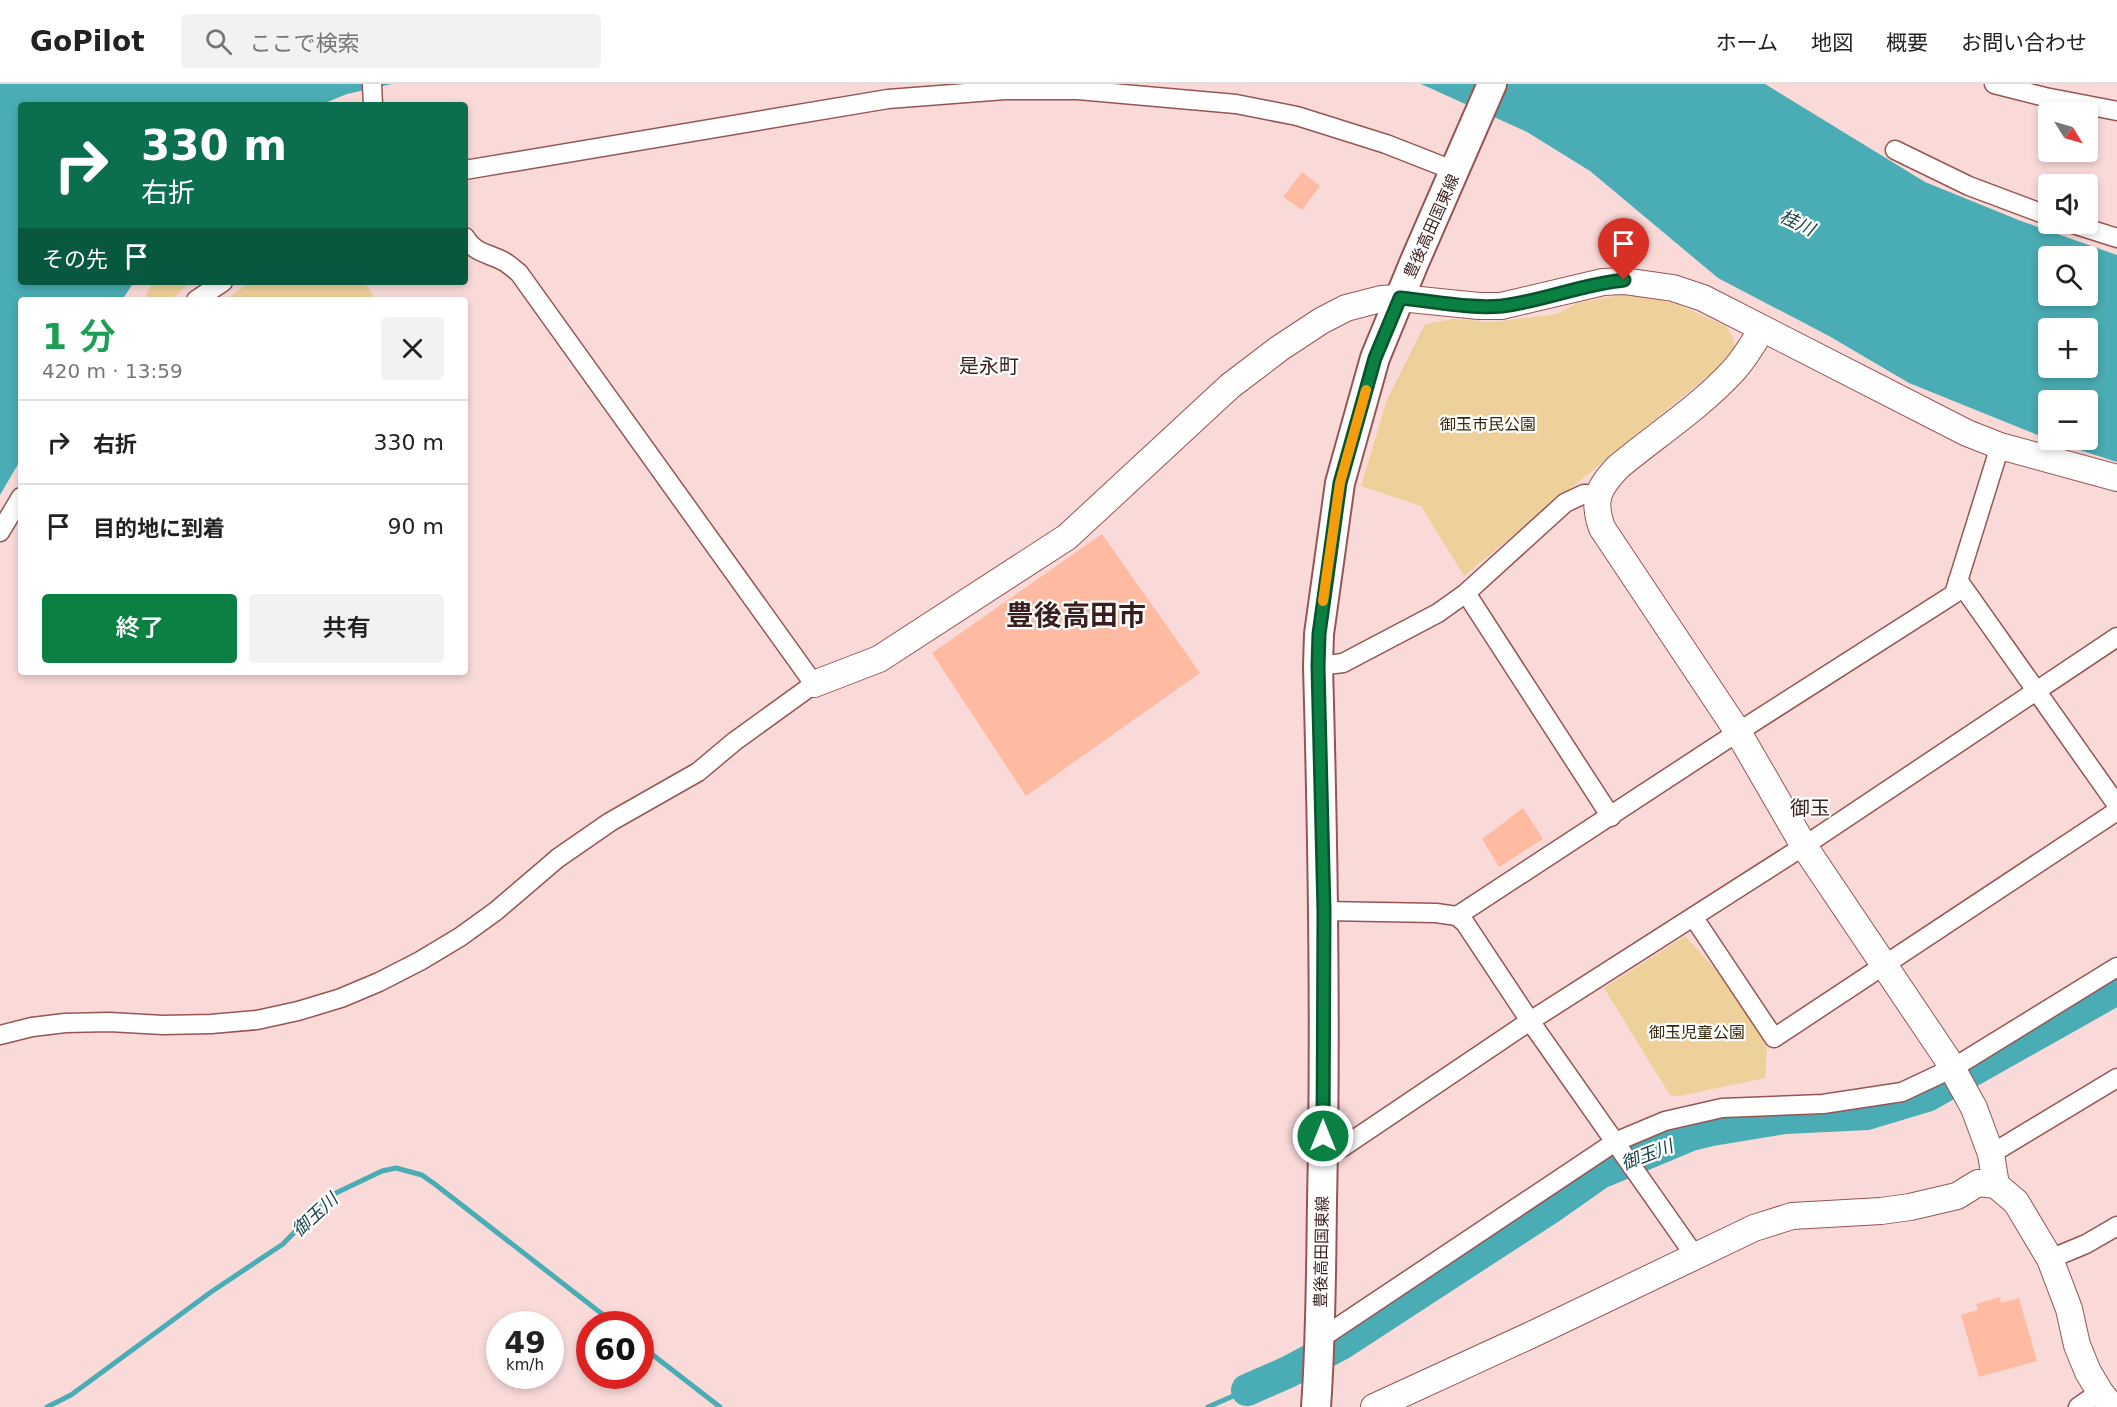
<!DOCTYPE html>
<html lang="ja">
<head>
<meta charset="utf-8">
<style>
  :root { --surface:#fff; --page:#f2f2f2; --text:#222; --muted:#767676; --line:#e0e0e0; --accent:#0b8043 }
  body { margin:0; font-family:"DejaVu Sans","Noto Sans JP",sans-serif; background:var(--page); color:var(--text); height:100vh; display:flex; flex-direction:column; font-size:22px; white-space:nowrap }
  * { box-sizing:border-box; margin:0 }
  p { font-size:20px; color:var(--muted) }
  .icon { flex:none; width:33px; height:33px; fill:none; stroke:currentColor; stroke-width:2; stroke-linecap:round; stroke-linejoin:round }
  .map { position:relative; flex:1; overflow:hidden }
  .panel { position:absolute; left:18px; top:213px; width:450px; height:378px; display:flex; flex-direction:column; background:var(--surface); border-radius:6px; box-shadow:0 3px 9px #0003 }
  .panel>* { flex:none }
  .banner { position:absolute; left:18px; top:18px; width:450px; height:183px; border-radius:6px; box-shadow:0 3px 9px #0003; background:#0b6e4f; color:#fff; overflow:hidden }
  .needle { width:39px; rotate:127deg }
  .fabs { position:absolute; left:2038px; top:18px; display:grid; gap:12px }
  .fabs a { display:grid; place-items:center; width:60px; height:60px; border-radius:6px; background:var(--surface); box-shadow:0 3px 9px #0003; font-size:30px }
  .speed { position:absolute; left:486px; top:1227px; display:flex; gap:12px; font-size:30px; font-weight:700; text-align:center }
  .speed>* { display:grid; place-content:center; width:78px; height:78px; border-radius:50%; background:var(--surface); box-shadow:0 3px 9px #0003; line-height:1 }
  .speed small { font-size:15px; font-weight:400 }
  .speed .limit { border:9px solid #d22; background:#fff; color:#111 }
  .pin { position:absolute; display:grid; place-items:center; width:51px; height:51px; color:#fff; margin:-62px -26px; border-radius:50% 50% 50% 0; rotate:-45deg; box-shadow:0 0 6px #0007 }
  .pin .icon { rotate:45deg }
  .me { position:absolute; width:66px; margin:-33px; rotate:0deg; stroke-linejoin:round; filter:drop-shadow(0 0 4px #0008) }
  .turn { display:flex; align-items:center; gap:21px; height:126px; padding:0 24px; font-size:27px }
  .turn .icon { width:78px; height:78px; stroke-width:2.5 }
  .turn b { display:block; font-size:42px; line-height:51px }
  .then { display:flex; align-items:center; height:57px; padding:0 24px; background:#0003; gap:12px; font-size:22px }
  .round { display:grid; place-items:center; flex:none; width:63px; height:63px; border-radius:6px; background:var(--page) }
  .headline { display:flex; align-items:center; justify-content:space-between; height:102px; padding:0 24px }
  h1 { font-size:36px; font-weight:600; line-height:45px; color:#1e9e55 }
  .action { display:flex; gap:12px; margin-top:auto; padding:12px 24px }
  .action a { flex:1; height:69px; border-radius:6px; background:var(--accent); color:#fff; font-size:24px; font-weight:600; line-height:69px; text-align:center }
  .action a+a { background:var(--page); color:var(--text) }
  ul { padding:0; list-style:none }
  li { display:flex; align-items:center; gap:18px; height:84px; padding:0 24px; border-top:2px solid var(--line) }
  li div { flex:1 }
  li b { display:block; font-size:22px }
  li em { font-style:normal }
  header { display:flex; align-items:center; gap:36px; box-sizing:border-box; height:84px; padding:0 30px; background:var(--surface); border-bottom:2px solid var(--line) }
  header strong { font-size:28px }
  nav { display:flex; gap:33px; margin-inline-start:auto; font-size:21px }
  .search { width:420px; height:54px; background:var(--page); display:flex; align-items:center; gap:15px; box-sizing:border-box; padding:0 21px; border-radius:6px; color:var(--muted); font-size:22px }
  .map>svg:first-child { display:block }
  .green { fill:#eed09a }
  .water { fill:#4aacb4; fill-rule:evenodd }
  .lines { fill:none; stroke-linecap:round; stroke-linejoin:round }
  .stream { stroke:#4aacb4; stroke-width:5 }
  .river { stroke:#4aacb4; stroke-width:32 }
  .building { fill:#febba1 }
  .street-casing { stroke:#965553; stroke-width:21 }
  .secondary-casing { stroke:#965553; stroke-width:28 }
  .primary-casing { stroke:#965553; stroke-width:32 }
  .street { stroke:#fff; stroke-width:18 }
  .secondary { stroke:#fff; stroke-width:26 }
  .primary { stroke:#fff; stroke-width:28 }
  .route-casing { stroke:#07532c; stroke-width:15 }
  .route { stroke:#0b8043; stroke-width:10 }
  .slow { stroke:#f59e0b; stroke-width:10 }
  .labels { text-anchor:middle; stroke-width:4.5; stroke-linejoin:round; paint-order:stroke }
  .street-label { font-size:16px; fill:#3a1e1d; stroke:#fff }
  .park-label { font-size:16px; fill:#352709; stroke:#fff }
  .water-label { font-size:18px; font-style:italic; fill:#123f43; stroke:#fff }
  .quarter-label { font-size:20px; fill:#3a1e1d; stroke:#fff }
  .town-label { font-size:28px; font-weight:bold; fill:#3a1e1d; stroke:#fff }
</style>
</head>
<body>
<header>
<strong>GoPilot</strong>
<div class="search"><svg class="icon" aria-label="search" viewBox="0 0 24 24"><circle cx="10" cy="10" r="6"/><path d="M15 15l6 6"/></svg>ここで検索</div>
<nav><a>ホーム</a><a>地図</a><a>概要</a><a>お問い合わせ</a></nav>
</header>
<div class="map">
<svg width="2117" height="1323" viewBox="0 0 2117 1323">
  <rect width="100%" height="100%" fill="#f9dad8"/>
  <g class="green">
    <path d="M 153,198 L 191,198 L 171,216 L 149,216 L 146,210 Z"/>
    <path d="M 250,198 L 365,198 L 375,215 L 228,216 L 228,214 Z"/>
    <path d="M 1630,209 L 1676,220 L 1726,242 L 1733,253 L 1735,263 L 1732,272 L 1464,492 L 1421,422 L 1361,402 L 1387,316 L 1425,240 L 1454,235 L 1493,238 L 1557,230 L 1577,219 Z"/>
    <path d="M 1685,852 L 1768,943 L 1765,994 L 1679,1012 L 1670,1011 L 1604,904 Z"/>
  </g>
  <g class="water">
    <path d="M 0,0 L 392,0 L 347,10 L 320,21 L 21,21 L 21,198 L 134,198 L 122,216 L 21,216 L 21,375 L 0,411 Z"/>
    <path d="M 1421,0 L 1765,0 L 1925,98 L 2021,137 L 2117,171 L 2117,378 L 2055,358 L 1909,299 L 1829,252 L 1718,194 L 1590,87 L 1527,48 ZM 2049,172 L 2088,172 L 2088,212 L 2049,212 ZM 2049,244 L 2088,244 L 2088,284 L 2049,284 ZM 2049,316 L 2088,316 L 2088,356 L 2049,356 Z"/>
  </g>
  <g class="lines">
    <g class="stream">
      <path d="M 640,1261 L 720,1323"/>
      <path d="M 47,1323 L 71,1311 L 211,1208 L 283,1160 L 323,1119 L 336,1109 L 382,1087 L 396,1084 L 422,1091 L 436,1101 L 615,1240"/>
      <path d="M 1208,1323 L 1247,1306"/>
    </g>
    <path class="river" d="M 1247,1306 L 1288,1288 L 1341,1260 L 1553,1122 L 1600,1089 L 1691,1051 L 1712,1046 L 1785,1034 L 1867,1030 L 1927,1012 L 2117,905"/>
  </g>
  <g class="building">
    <path d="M 1302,88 L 1320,102 L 1302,126 L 1283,113 Z"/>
    <path d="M 1102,450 L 1200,589 L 1026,712 L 932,569 Z"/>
    <path d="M 1523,724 L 1543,755 L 1499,783 L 1482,755 Z"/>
    <path d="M 2000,1213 L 2001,1219 L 2019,1214 L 2037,1277 L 1979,1293 L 1961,1231 L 1978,1226 L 1976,1220 Z"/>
  </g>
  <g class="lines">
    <defs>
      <g id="street">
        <path d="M 372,0 L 373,21"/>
        <path d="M 1994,0 L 2045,13 L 2117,27"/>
        <path d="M 1895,66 L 1969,102 L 2049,132"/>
        <path d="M 465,86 L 888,15 L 1005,6 L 1078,6 L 1236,20 L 1297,32 L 1386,60 L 1455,87"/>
        <path d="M 2073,140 L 2117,154"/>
        <path d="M 196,216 L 223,198"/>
        <path d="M 0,448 L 21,413"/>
        <path d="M 1958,496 L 2117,721"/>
        <path d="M 1466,509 L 1611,733"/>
        <path d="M 1318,582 L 1343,579 L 1438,529 L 1466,509 L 1565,419 L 1584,410 L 1597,411"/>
        <path d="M 1324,827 L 1436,829 L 1457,832 L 1465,839 L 1530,937 L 1695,1172"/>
        <path d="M 1457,832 L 1738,648 L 1954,510 L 2000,362"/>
        <path d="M 1694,834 L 1774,954 L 2117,727"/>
        <path d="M 0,951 L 32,943 L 65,939 L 109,938 L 163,941 L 211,940 L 257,936 L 298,927 L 341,914 L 379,898 L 420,877 L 460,853 L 496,827 L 558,774 L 610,738 L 698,688 L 735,657 L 814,600 L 519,189 C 514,185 509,180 503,177 C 488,169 474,169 465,153"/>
        <path d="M 1991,1070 L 2117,994"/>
        <path d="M 1323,1074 L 1343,1063 L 1530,937 L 1804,762 L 2117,553"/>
        <path d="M 2050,1175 L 2086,1160 L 2117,1142"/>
        <path d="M 1320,1255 L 1615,1058 L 1665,1037 L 1722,1024 L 1823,1020 L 1902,1008 L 1953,984 L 2117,883"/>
        <path d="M 2078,1323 L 2100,1308"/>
      </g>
      <g id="secondary">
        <path d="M 1762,245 C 1753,260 1745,274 1733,287 C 1700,323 1655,352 1618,383 C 1598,404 1592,416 1602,444 L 1738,648 L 1804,762 L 1946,973 L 1974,1024 L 1991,1070 L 1996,1101"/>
        <path d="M 814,600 L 879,575 L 1067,453 L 1230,302 L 1280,264 L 1321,237 L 1346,224 L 1381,215 L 1400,214 L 1479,222 L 1501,222 L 1603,198 L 1624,197 L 1673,204 L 1703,214 L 1967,349 L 2000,362 L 2117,394"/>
        <path d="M 1374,1323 L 1533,1250 L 1754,1144 L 1792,1132 L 1881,1127 L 1910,1123 L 1957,1112 L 1978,1099 L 1996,1101 L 2016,1118 L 2050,1175 L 2069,1225 L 2077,1261 L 2088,1288 L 2100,1308 L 2112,1323"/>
      </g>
      <path id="primary" d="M 1316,1323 C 1321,1255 1321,1187 1322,1118 C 1326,939 1323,761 1318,582 L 1319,550 L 1340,399 L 1375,274 L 1414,179 L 1492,0"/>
    </defs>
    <use href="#street" class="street-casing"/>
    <use href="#secondary" class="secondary-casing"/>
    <use href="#primary" class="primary-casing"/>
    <use href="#street" class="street"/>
    <use href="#secondary" class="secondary"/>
    <use href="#primary" class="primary"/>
  </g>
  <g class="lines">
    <defs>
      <path id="route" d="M 1323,1052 L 1324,827 L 1318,582 L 1319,550 L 1340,399 L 1375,274 L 1400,214 C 1433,217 1469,225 1502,222 C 1543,217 1583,200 1624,196"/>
    </defs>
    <use href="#route" class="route-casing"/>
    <use href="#route" class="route"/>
    <path class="slow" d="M 1323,517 L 1340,399 L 1366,306"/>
  </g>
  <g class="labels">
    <g class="street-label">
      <text transform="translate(1431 142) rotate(-66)" y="6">豊後高田国東線</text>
      <text transform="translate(1321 1168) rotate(-89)" y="6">豊後高田国東線</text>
    </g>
    <g class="park-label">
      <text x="1488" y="346">御玉市民公園</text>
      <text x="1697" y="954">御玉児童公園</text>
    </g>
    <g class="water-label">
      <text transform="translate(1797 139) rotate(25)" y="6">桂川</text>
      <text transform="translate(1647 1071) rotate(-21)" y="6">御玉川</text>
      <text transform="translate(315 1131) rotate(-43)" y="6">御玉川</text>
    </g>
    <g class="quarter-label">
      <text x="989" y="289">是永町</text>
      <text x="1810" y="731">御玉</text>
    </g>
    <g class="town-label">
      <text x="1076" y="541">豊後高田市</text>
    </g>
  </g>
</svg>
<div class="fabs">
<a><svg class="needle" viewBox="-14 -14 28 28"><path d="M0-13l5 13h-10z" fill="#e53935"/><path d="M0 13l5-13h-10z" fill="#767676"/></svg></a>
<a><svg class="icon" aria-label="sound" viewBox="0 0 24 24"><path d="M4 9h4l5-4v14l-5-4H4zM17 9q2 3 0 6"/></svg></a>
<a><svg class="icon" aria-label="search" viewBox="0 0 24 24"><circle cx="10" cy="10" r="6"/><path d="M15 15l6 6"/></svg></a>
<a>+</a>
<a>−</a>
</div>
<div class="speed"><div>49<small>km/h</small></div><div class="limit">60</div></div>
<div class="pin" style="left:1624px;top:196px;background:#d93025"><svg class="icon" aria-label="arrive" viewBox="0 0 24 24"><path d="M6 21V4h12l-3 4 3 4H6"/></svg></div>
<svg class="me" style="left:1323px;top:1052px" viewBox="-20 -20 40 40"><circle r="17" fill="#0b8043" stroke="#fff" stroke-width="3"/><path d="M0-11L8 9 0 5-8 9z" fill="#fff"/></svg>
<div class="banner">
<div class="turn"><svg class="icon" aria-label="right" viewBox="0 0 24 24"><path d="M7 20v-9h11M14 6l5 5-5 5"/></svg><div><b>330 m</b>右折</div></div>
<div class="then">その先<svg class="icon" aria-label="arrive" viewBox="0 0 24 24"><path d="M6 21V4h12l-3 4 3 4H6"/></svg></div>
</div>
<section class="panel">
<div class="headline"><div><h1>1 分</h1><p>420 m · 13:59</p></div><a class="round"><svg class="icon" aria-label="close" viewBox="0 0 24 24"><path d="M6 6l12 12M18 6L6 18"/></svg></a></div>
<ul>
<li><svg class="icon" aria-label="right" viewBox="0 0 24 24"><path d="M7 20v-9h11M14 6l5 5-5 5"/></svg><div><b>右折</b></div><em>330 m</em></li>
<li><svg class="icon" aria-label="arrive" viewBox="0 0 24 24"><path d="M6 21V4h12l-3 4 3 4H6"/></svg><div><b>目的地に到着</b></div><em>90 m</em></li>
</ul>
<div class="action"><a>終了</a><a>共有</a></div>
</section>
</div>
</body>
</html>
